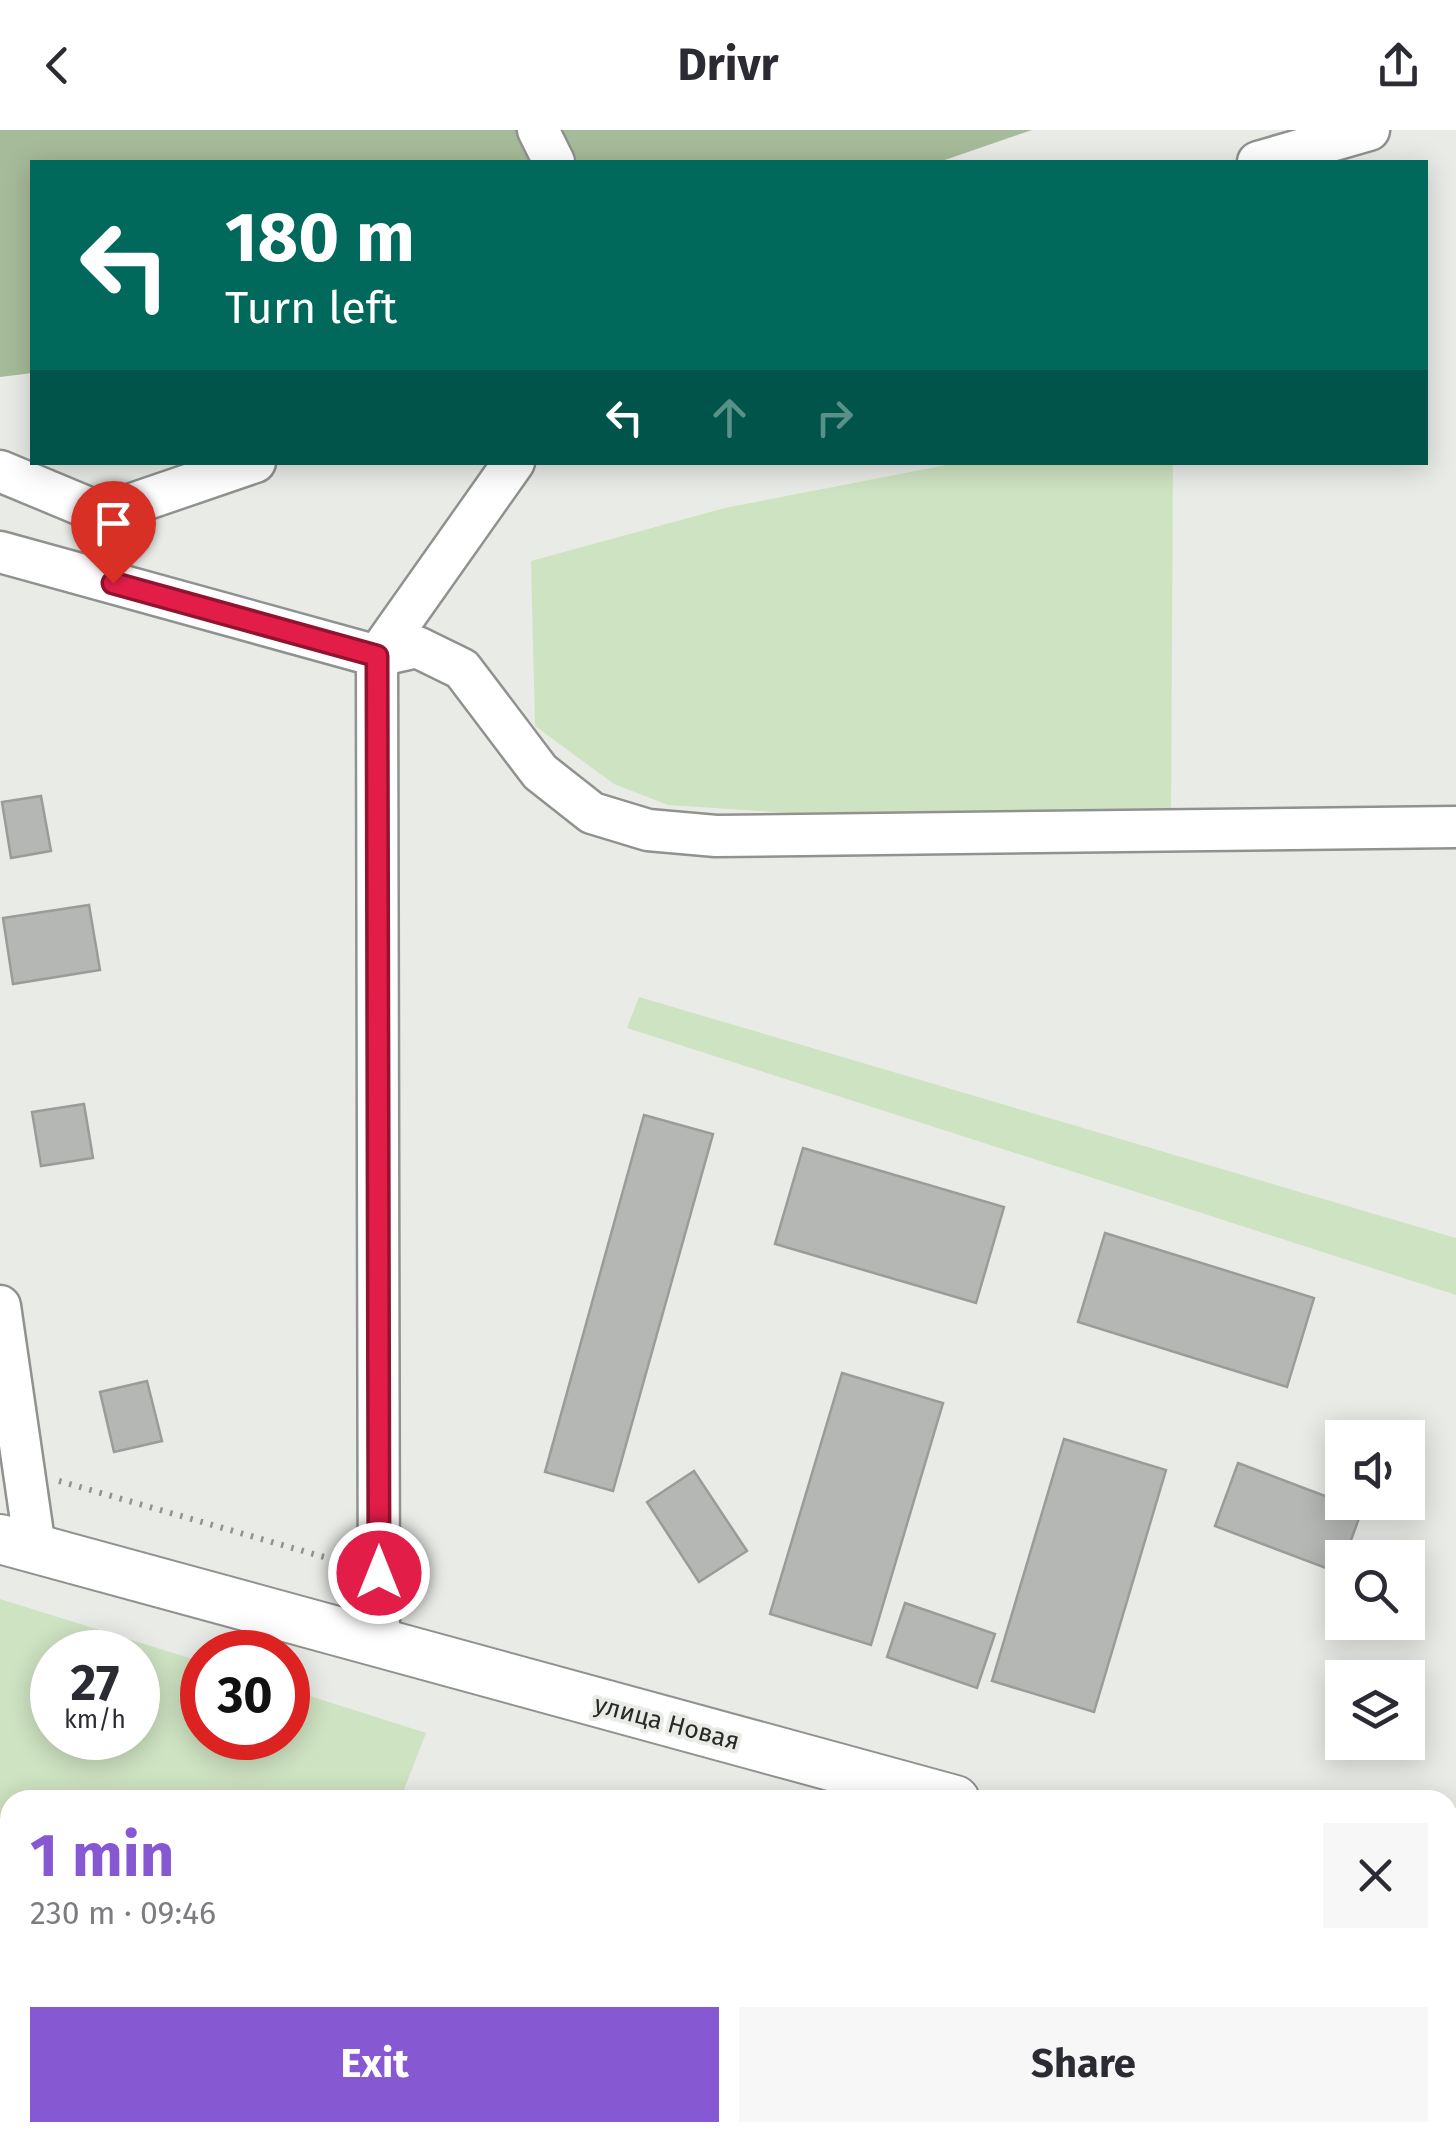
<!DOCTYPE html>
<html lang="en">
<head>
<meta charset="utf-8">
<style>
  :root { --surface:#fff; --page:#f7f7f7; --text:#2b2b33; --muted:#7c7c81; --accent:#8659d3 }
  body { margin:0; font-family:"Fira Sans",sans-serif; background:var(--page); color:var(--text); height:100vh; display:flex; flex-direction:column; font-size:38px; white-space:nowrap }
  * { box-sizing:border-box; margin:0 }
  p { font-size:32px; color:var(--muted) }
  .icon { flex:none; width:55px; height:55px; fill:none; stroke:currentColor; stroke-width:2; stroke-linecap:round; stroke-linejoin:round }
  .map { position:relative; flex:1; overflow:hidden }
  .drawer { position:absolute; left:0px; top:1660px; width:1458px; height:352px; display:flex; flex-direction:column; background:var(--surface); border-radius:30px 30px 0 0; box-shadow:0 5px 25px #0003 }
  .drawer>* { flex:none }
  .hud { position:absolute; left:30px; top:30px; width:1398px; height:305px; border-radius:0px; box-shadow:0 5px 25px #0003; background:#00695c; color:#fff; overflow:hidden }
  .controls { position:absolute; left:1325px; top:1290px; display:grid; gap:20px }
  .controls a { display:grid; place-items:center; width:100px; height:100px; border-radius:0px; background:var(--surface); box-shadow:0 5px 25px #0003; font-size:50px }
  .speed { position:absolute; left:30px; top:1500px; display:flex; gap:20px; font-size:50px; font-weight:700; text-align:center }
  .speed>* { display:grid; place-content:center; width:130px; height:130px; border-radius:50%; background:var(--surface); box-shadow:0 5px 25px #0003; line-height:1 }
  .speed small { font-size:25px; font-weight:400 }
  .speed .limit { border:15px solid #d22; background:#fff; color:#111 }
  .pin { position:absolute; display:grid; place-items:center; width:85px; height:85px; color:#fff; margin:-102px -42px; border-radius:50% 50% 50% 0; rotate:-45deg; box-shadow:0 0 10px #0007 }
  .pin .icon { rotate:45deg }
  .me { position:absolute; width:110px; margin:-55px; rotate:0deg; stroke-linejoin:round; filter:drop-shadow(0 0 8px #0008) }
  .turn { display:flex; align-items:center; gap:35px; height:210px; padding:0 30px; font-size:45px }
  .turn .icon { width:130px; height:130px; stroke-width:2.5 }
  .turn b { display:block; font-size:70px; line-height:85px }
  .lanes { display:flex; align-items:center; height:95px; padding:0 30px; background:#0003; justify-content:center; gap:50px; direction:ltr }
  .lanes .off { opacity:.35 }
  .round { display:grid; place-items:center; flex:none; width:105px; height:105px; border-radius:0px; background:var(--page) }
  .head { display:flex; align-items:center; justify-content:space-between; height:170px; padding:0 30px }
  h1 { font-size:60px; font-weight:700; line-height:75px; color:var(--accent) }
  .primary-button { display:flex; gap:20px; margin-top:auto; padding:20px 30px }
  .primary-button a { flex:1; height:115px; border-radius:0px; background:var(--accent); color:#fff; font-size:40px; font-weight:700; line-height:115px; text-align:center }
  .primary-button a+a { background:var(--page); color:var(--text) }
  header { display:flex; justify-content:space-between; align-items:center; height:130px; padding:0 30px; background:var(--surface); font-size:45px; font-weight:700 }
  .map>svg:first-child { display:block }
  .green { fill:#cee3c2; fill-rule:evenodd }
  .forest { fill:#a6bb99 }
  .building { fill:#b5b7b4; stroke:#9a9c99; stroke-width:2.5 }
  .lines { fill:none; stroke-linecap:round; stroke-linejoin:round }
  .minor-casing { stroke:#90928f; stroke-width:45 }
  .tertiary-casing { stroke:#90928f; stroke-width:52 }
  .path { stroke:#929390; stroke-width:6; stroke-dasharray:2.5 8; stroke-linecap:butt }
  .minor { stroke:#fff; stroke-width:40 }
  .tertiary { stroke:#fff; stroke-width:48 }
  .route-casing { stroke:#92132f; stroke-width:25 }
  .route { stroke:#e11d48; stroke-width:18 }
  .labels { text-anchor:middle; stroke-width:8; stroke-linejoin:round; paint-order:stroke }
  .street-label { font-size:25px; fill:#292a28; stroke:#e9ebe7 }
</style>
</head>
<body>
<header><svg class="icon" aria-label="back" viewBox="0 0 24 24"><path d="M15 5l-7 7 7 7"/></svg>Drivr<svg class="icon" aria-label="share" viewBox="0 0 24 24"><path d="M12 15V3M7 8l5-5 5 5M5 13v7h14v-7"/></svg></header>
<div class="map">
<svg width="1456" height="2012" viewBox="0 0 1456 2012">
  <rect width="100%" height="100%" fill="#e9ebe7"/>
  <g class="green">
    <path d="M 962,332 L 1173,333 L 1171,680 L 790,683 L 668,675 L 614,654 L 535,596 L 531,431 L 725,378 Z"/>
    <path d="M 639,867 L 1456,1108 L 1456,1165 L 627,898 Z"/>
    <path d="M 0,1469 L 202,1532 L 202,1608 L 288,1608 L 288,1559 L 426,1603 L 400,1670 L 10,1670 L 10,2002 L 267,2003 L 263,2012 L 0,2012 ZM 52,1522 L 138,1522 L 138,1608 L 52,1608 Z"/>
    <path d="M 1448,1911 L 1456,1913 L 1456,2012 L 700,2012 L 700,2002 L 1448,2002 Z"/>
    <path d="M 296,2002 L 677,2002 L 677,2003 L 676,2012 L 292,2012 Z"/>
  </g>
  <path class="forest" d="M 0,0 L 1032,0 L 939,32 L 32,32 L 32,243 L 0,247 Z"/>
  <g class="building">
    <path d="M 41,666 L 51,721 L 11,728 L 2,672 Z"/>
    <path d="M 89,775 L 100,840 L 13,854 L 3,788 Z"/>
    <path d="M 84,974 L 93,1028 L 41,1036 L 32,982 Z"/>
    <path d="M 644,985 L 713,1004 L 613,1361 L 545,1342 Z"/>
    <path d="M 803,1018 L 1004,1077 L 976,1173 L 775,1114 Z"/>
    <path d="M 1105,1103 L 1314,1168 L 1287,1257 L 1078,1192 Z"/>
    <path d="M 842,1243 L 943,1273 L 871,1515 L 770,1484 Z"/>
    <path d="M 147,1251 L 162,1311 L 114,1322 L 100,1262 Z"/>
    <path d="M 1064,1309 L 1166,1340 L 1094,1582 L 992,1551 Z"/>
    <path d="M 1238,1333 L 1362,1380 L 1339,1443 L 1215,1396 Z"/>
    <path d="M 694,1341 L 747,1421 L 699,1452 L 647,1372 Z"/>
    <path d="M 905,1473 L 995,1504 L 977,1558 L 887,1527 Z"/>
  </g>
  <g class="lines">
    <defs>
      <g id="minor">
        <path d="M 538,0 L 554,32"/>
        <path d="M 1258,32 L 1369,0"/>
        <path d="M 0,341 L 103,384 L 255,332"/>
        <path d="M 0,422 L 377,526 L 417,517 L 462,539 L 540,642 L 592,683 L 648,700 L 716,706 L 1456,697"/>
        <path d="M 377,526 L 379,1514"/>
        <path d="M 377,526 L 514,332"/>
        <path d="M 0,1176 L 35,1418"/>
      </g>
      <g id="tertiary">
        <path d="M 0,1409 L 955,1670"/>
        <path d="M 1448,1803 L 1456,1805"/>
      </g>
    </defs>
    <use href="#minor" class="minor-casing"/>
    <use href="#tertiary" class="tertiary-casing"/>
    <path class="path" d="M 59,1351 L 345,1433"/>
    <use href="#minor" class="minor"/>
    <use href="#tertiary" class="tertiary"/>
  </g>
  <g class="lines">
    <defs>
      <path id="route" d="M 113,453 L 377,526 L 379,1443"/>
    </defs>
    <use href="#route" class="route-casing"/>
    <use href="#route" class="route"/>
  </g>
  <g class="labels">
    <g class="street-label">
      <text transform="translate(667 1592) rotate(15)" y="9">улица Новая</text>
    </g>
  </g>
</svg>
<div class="controls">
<a><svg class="icon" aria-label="sound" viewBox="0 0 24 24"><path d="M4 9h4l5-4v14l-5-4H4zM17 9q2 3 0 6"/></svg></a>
<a><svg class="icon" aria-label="search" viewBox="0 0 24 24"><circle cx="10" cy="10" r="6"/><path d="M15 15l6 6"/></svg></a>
<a><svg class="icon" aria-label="layers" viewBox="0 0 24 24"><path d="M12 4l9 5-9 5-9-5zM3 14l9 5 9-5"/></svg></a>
</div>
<div class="speed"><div>27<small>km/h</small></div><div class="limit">30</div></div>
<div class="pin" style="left:113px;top:453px;background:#d93025"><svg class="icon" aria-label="arrive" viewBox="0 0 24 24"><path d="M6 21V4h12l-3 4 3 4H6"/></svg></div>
<svg class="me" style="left:379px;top:1443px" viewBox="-20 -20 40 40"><circle r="17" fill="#e11d48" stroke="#fff" stroke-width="3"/><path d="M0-11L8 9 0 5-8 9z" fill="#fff"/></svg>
<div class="hud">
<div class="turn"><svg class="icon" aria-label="left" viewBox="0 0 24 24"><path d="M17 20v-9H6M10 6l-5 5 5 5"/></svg><div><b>180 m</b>Turn left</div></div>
<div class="lanes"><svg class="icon" aria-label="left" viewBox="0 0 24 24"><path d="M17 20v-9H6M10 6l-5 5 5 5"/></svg><svg class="icon off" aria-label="ahead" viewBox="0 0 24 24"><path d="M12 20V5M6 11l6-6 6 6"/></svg><svg class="icon off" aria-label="right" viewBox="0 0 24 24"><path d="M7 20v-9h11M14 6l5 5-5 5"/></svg></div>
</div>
<section class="drawer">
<div class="head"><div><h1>1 min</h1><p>230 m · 09:46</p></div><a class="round"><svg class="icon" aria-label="close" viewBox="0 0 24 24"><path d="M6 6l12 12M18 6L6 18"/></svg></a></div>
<div class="primary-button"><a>Exit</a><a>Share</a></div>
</section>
</div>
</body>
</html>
